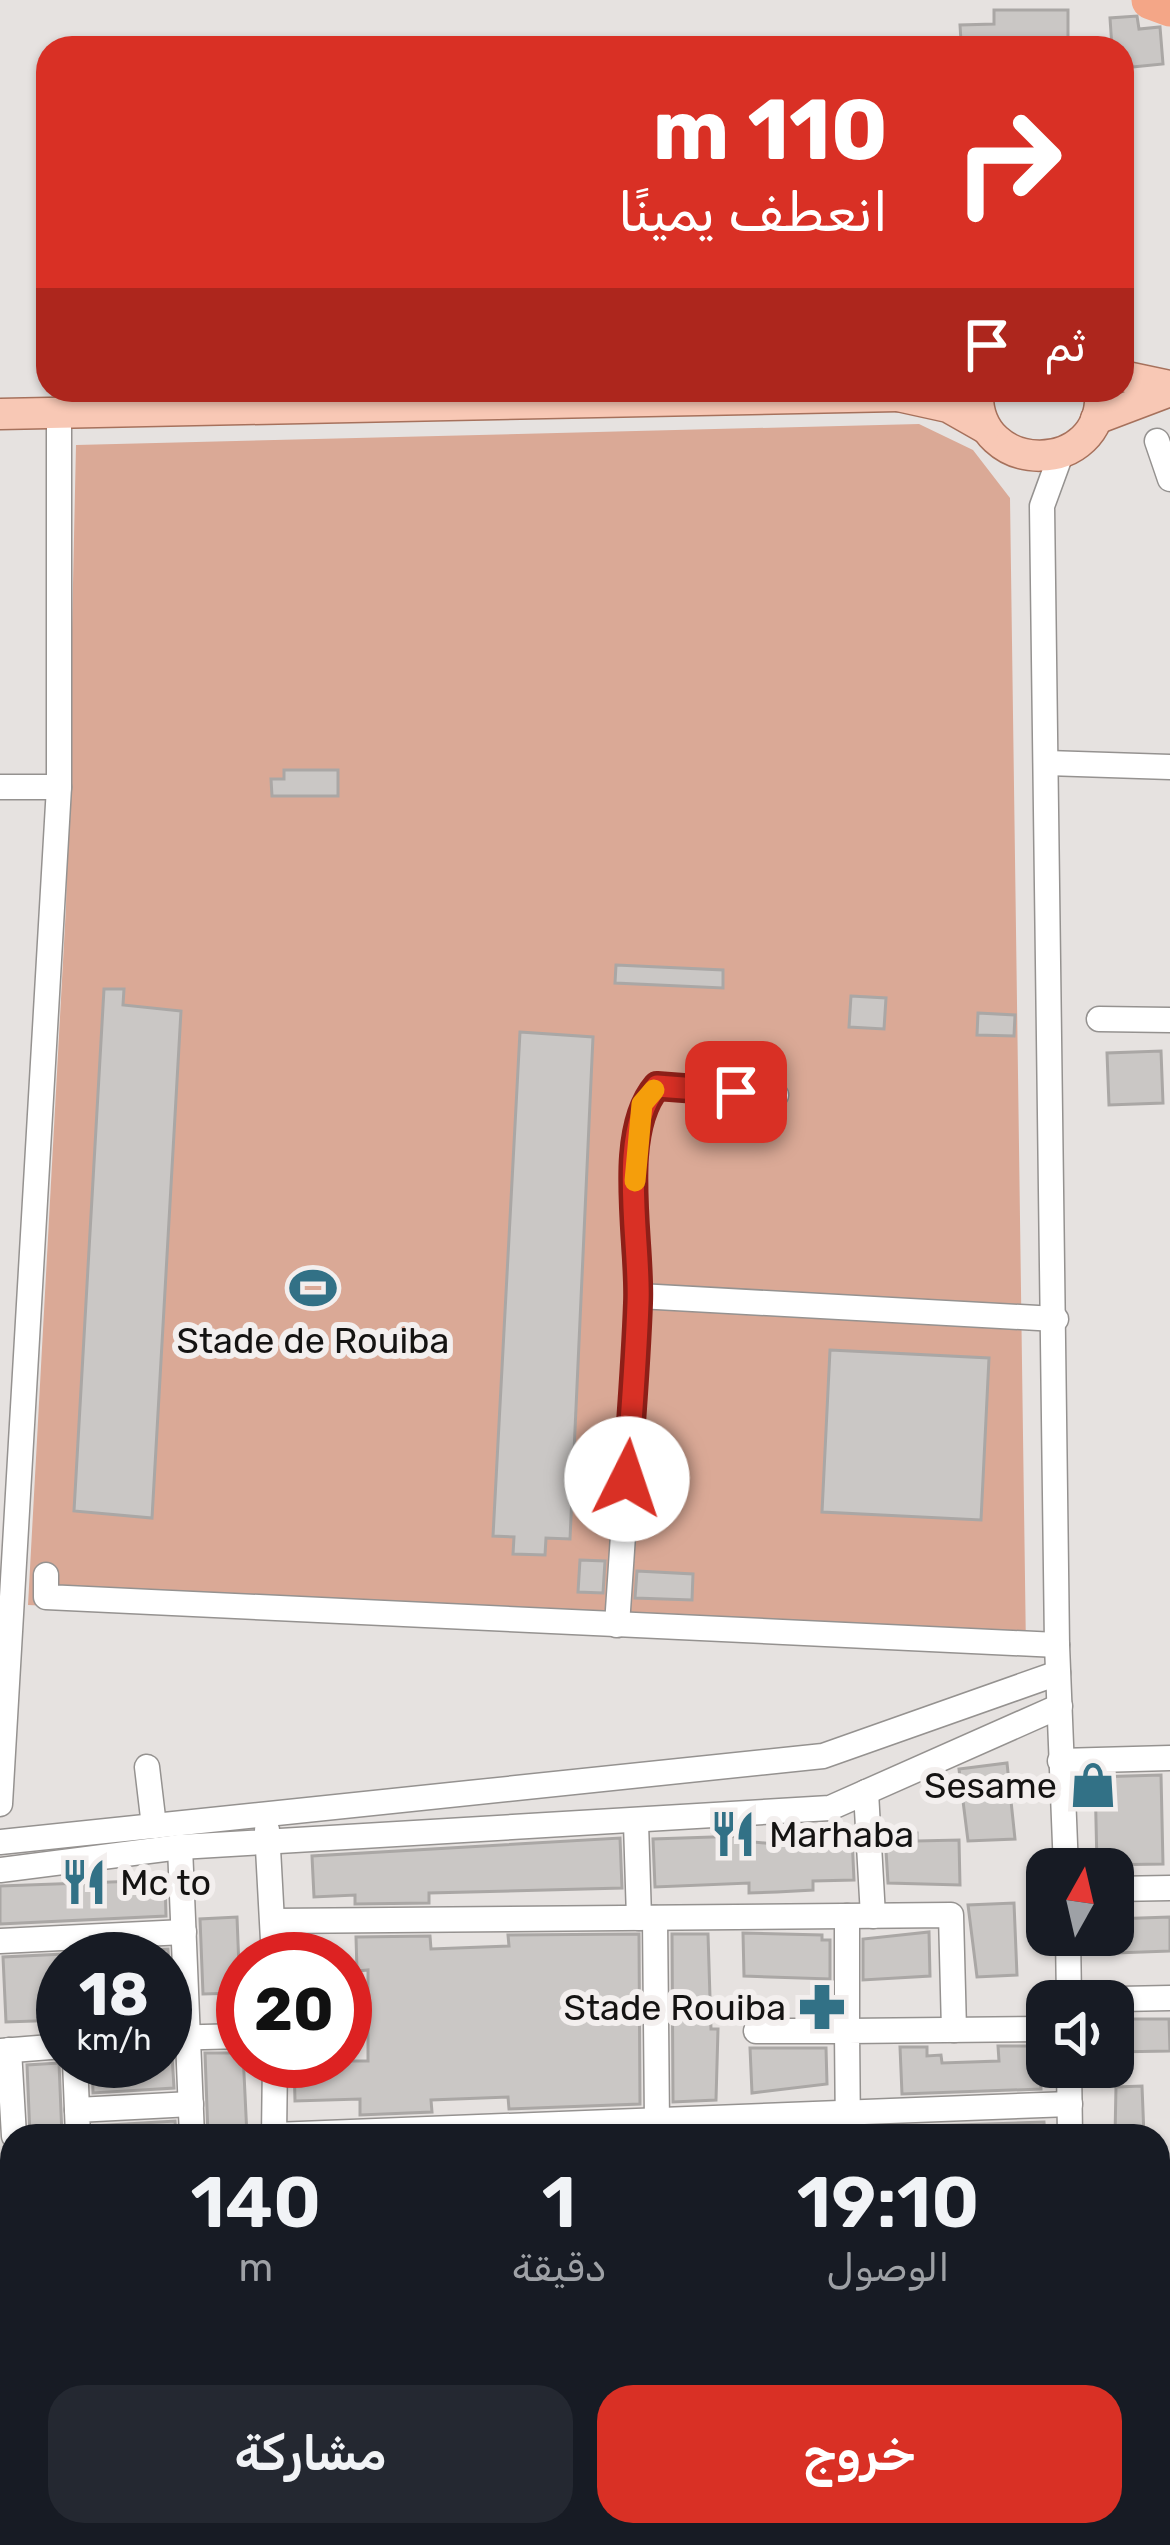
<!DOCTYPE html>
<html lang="ar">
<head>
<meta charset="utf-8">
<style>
  :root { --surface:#171b24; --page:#242831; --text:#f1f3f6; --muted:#9ea1a6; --accent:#d93025 }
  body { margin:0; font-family:Rubik,Vazirmatn,sans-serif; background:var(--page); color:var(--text); direction:rtl; height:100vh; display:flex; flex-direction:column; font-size:45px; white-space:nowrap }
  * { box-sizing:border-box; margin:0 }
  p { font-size:39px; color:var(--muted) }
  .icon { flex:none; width:66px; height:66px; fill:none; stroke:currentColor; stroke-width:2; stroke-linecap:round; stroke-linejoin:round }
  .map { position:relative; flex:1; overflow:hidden; direction:ltr }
  .details { position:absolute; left:0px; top:2124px; width:1170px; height:423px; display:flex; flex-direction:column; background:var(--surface); border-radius:36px 36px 0 0; box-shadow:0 3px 9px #0004; direction:rtl }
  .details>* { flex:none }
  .banner { position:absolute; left:36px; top:36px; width:1098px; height:366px; border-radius:36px; box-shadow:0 3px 9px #0004; direction:rtl; background:#d93025; color:#fff; overflow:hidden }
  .needle { width:78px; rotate:8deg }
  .fabs { position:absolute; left:1026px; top:1848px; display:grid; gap:24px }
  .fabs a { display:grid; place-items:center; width:108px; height:108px; border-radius:24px; background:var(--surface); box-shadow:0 3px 9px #0004; font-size:60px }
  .speed { position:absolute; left:36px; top:1932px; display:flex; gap:24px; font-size:60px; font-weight:700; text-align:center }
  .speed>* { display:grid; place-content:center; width:156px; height:156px; border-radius:50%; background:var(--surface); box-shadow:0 3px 9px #0004; line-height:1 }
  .speed small { font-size:30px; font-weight:400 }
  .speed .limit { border:18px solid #d22; background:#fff; color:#111 }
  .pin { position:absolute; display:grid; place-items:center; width:102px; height:102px; color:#fff; margin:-51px; border-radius:24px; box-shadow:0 6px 18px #0006 }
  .me { position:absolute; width:132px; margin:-66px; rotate:4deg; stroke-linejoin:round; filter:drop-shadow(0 0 9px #0008) }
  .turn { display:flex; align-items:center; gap:42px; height:252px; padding:0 48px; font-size:54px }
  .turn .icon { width:156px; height:156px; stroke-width:2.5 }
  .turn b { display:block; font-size:84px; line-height:102px }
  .then { display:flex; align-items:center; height:114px; padding:0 48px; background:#0003; gap:24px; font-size:45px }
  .eta { display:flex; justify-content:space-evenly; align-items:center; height:204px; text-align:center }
  .eta b { font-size:72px; font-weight:600; line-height:84px }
  .button { display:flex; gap:24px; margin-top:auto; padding:24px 48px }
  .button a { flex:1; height:138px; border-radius:36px; background:var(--accent); color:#fff; font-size:48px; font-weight:600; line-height:138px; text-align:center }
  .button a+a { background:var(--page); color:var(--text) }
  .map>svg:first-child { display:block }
  .green { fill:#daa996 }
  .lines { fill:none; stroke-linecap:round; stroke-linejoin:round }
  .river { stroke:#f4a687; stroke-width:39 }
  .building { fill:#cac7c5; stroke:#aaa7a5; stroke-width:3 }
  .minor-casing { stroke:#959290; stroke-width:27 }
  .major-casing { stroke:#a6715c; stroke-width:33 }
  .minor { stroke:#fff; stroke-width:24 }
  .major { stroke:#f8c8b5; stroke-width:30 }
  .route-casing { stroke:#8d1f18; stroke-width:30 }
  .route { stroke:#d93025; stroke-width:21 }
  .slow { stroke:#f59e0b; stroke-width:21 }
  .labels { text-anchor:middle; stroke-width:12; stroke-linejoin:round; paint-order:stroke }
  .poi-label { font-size:36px; fill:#141312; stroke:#f3efee; text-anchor:end }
</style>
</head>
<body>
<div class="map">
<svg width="1170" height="2545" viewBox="0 0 1170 2545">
  <rect width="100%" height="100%" fill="#e6e2e0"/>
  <path class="green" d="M 919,424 L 973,450 L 1010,498 L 1026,1651 L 28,1605 L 66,907 L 76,445 Z"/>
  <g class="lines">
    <path class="river" d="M 1151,0 L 1170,7"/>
  </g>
  <g class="building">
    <path d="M 994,10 L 1068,10 L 1068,41 L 1009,41 L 1009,48 L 985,48 L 985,41 L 961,41 L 960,25 L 994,24 Z"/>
    <path d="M 1137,16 L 1139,29 L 1160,27 L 1163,64 L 1122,68 L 1122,48 L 1112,48 L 1110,18 Z"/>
    <path d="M 284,770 L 338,770 L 338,796 L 272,796 L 271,779 L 284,779 Z"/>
    <path d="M 616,965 L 723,970 L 723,988 L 615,983 Z"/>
    <path d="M 104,989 L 124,989 L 123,1005 L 181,1011 L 152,1518 L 74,1511 Z"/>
    <path d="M 851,996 L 886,998 L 884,1029 L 849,1027 Z"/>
    <path d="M 978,1013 L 1015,1015 L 1014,1036 L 977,1035 Z"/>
    <path d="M 520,1032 L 593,1037 L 570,1539 L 546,1538 L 545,1555 L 513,1554 L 514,1537 L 493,1536 Z"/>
    <path d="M 1161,1051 L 1163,1103 L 1109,1105 L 1107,1053 Z"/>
    <path d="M 830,1350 L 989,1358 L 981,1520 L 822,1512 Z"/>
    <path d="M 580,1560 L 605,1561 L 603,1593 L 578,1592 Z"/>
    <path d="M 637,1571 L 693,1574 L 692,1600 L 635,1598 Z"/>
    <path d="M 1007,1763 L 1015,1839 L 968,1841 L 959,1769 Z"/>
    <path d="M 1161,1775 L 1163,1864 L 1097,1865 L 1095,1777 Z"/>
    <path d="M 917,1833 L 917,1841 L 959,1840 L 960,1885 L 888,1883 L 885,1834 Z"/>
    <path d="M 742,1836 L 742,1841 L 775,1844 L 852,1837 L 854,1880 L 813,1881 L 813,1890 L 777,1892 L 749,1893 L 749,1883 L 655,1887 L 653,1839 Z"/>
    <path d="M 620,1838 L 622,1888 L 429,1893 L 429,1903 L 355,1904 L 355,1895 L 314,1897 L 312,1856 Z"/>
    <path d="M 165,1880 L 166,1916 L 0,1924 L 0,1886 Z"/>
    <path d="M 1014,1903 L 1017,1975 L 977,1977 L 968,1905 Z"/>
    <path d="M 237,1917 L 240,1993 L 203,1994 L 200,1919 Z"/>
    <path d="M 1170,1917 L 1170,1951 L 1116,1953 L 1113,1919 Z"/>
    <path d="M 929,1932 L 930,1976 L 863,1980 L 863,1939 Z"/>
    <path d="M 743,1933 L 822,1935 L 822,1940 L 830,1940 L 830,1979 L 744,1976 Z"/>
    <path d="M 639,1934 L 640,2104 L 509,2109 L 508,2097 L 431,2100 L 432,2112 L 360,2115 L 360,2099 L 295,2101 L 294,2061 L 368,2061 L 368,1970 L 357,1971 L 356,1937 L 430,1936 L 431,1949 L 509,1946 L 508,1935 Z"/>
    <path d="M 672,1934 L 708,1934 L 711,2029 L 718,2029 L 716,2100 L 673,2102 Z"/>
    <path d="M 168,1949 L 170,1995 L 165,1995 L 165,1959 L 63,1959 L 63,2020 L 6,2022 L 3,1957 Z"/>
    <path d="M 1116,2019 L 1169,2019 L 1170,2051 L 1113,2052 Z"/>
    <path d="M 998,2046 L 1039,2046 L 1041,2089 L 902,2094 L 900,2047 L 927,2047 L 927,2056 L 941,2055 L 942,2063 L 999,2061 Z"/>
    <path d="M 750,2048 L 826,2048 L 827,2084 L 752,2093 Z"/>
    <path d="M 205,2053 L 243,2053 L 247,2136 L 208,2136 Z"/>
    <path d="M 165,2055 L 172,2055 L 174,2088 L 93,2093 L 92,2061 L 165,2061 Z"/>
    <path d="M 59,2063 L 62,2136 L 30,2136 L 27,2065 Z"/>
    <path d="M 1142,2086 L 1144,2136 L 1115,2136 L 1116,2087 Z"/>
    <path d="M 175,2121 L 176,2136 L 94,2136 L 94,2126 Z"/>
    <path d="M 1044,2122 L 1045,2136 L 897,2136 L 897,2127 Z"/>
  </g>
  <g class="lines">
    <defs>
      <g id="minor">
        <path d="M 1157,441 L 1170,479"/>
        <path d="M 1061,454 L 1042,506 L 1057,1645 L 1066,1869"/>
        <path d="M 1047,763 L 1170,767"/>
        <path d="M 0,787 L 59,787"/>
        <path d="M 1099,1019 L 1170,1020"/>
        <path d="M 639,1296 C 634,1243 622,1128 657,1086 L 776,1095"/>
        <path d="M 46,1575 L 46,1597 L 1057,1645"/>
        <path d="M 617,1625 L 639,1296 L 1056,1319"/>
        <path d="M 1060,1761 L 1170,1758"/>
        <path d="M 147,1767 L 154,1826"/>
        <path d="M 866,1792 L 873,1916"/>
        <path d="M 0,1804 L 59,787 L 59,413"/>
        <path d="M 636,1823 L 639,1918"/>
        <path d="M 267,1830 L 274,1959"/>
        <path d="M 0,1842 L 823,1756 L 1058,1673"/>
        <path d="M 180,1847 L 192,2136"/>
        <path d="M 0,1870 L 180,1847 L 830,1808 L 1060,1706"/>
        <path d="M 1113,1889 L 1170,1888"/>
        <path d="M 655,1918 L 657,2123"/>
        <path d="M 273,1921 L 951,1915 L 954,2030"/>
        <path d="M 1068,1935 L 1069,2001"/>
        <path d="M 0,1941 L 184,1932"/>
        <path d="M 1069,2000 L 1170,1998"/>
        <path d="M 756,2031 L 847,2031 L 847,1916"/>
        <path d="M 165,2038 L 243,2036"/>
        <path d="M 9,2050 L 14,2136"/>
        <path d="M 0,2051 L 63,2046"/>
        <path d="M 75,2061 L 77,2110"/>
        <path d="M 1069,2067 L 1070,2136"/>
        <path d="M 274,2135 L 1070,2104"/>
        <path d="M 78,2136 L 77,2110 L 191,2104"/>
        <path d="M 274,2136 L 275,2061"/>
        <path d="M 848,2136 L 847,2031 L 1047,2029"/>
        <path d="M 1158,2195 L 1170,2195"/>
        <path d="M 0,2256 L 12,2255"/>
        <path d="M 0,2278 L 12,2278"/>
        <path d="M 1158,2393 L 1170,2393"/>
        <path d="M 1158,2437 L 1170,2437"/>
        <path d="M 0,2446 L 12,2446"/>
        <path d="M 0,2492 L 12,2492"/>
        <path d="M 276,2535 L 276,2545"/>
        <path d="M 691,2535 L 691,2545"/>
        <path d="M 1077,2535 L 1077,2545"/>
      </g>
      <g id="major">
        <path d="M 1122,376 L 1170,386"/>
        <path d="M 978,390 C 973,478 1107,477 1100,390"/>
        <path d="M 898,396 L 948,407 L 985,428"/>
        <path d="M 0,414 L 898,396 L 920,390"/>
        <path d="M 1096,419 L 1170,391"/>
      </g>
    </defs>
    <use href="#minor" class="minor-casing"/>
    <use href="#major" class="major-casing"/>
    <use href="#minor" class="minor"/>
    <use href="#major" class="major"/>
  </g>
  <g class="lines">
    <defs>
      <path id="route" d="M 627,1479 C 631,1420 636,1362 638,1303 C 641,1243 616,1134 657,1086 L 736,1092"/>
    </defs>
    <use href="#route" class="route-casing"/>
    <use href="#route" class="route"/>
    <path class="slow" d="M 635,1181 L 642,1104 L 654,1090"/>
  </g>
  <defs>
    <symbol id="stadium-bare" viewBox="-9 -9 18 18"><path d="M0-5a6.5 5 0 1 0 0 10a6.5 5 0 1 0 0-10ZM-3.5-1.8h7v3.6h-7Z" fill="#327186" stroke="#f3efee" stroke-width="2.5" paint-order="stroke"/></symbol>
    <symbol id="shop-bare" viewBox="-9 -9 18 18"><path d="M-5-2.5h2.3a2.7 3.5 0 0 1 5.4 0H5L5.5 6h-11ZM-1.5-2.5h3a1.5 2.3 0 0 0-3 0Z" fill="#327186" stroke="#f3efee" stroke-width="2.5" paint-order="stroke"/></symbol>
    <symbol id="restaurant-bare" viewBox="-9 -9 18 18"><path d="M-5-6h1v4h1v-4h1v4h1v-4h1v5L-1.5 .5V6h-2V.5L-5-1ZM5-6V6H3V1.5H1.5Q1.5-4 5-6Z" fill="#327186" stroke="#f3efee" stroke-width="2.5" paint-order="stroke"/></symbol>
    <symbol id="pharmacy-bare" viewBox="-9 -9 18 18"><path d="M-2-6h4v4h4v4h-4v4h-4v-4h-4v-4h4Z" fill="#327186" stroke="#f3efee" stroke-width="2.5" paint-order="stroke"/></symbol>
  </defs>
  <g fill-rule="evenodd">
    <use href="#stadium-bare" x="280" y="1255" width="66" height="66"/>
    <use href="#shop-bare" x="1060" y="1752" width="66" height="66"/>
    <use href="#restaurant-bare" x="700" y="1801" width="66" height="66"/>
    <use href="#restaurant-bare" x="51" y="1849" width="66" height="66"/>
    <use href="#pharmacy-bare" x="789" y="1974" width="66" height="66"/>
  </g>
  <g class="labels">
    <g class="poi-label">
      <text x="313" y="1353" text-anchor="middle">Stade de Rouiba</text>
      <text x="1057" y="1798">Sesame</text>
      <text x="769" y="1847" text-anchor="start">Marhaba</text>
      <text x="120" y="1895" text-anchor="start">Mc to</text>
      <text x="786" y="2020">Stade Rouiba</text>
    </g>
  </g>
</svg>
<div class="fabs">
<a><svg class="needle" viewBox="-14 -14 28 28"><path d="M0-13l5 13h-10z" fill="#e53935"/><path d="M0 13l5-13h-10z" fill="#9ea1a6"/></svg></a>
<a><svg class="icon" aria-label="sound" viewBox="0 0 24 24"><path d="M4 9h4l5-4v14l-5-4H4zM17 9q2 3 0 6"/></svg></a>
</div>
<div class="speed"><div>18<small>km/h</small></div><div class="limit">20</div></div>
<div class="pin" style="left:736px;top:1092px;background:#d93025"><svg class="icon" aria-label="arrive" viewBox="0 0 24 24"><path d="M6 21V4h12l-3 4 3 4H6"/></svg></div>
<svg class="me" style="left:627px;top:1479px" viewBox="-20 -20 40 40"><circle r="19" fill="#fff"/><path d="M0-13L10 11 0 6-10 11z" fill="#d93025"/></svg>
<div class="banner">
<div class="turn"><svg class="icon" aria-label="right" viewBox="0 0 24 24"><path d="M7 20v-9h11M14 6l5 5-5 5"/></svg><div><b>110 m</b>انعطف يمينًا</div></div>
<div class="then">ثم<svg class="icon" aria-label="arrive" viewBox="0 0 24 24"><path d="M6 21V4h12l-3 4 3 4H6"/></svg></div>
</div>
<section class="details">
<div class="eta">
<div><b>19:10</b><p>الوصول</p></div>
<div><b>1</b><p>دقيقة</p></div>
<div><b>140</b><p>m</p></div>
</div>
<div class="button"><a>خروج</a><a>مشاركة</a></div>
</section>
</div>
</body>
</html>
